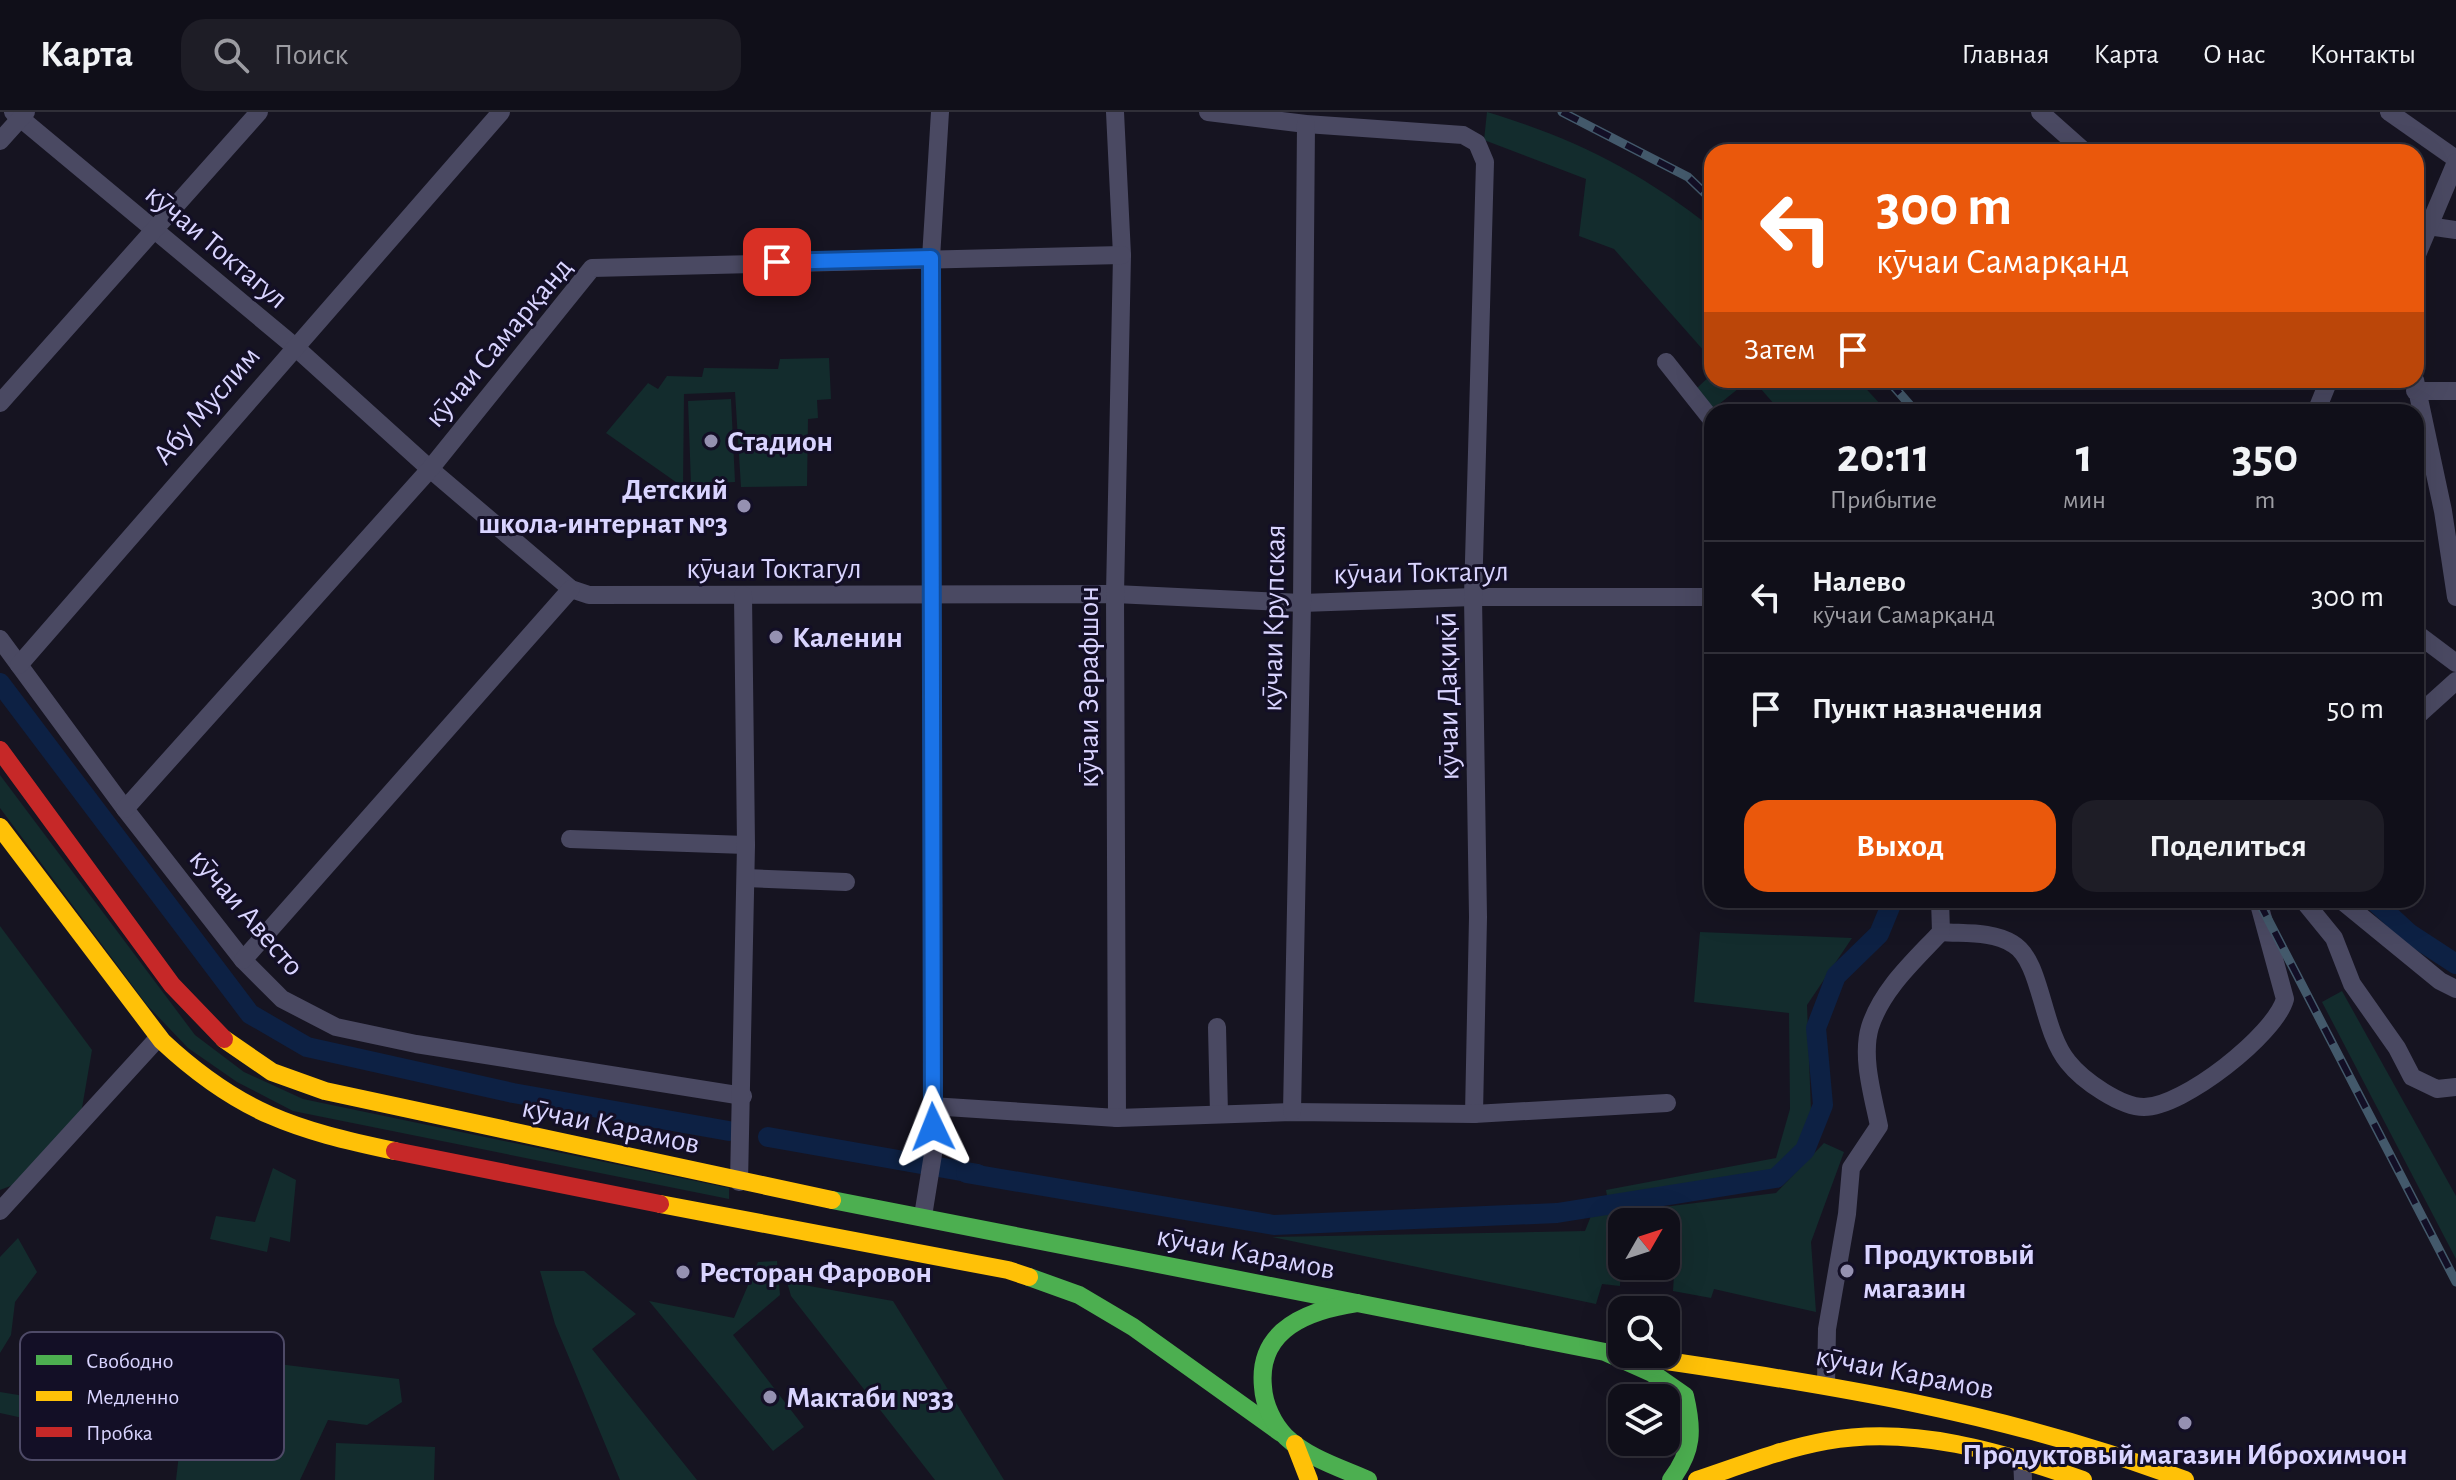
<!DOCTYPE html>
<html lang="ru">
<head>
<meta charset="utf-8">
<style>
  :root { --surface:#100f19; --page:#1e1d26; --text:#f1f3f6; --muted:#9c9ca2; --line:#302f38; --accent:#ea580c }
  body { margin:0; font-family:"Alegreya Sans",sans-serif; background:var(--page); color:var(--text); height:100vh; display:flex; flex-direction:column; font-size:30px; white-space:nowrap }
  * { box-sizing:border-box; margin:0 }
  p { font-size:26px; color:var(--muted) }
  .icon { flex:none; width:44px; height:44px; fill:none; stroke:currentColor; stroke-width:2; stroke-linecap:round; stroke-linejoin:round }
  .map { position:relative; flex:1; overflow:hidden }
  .panel { position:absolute; left:1704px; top:292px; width:720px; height:504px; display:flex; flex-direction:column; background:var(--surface); border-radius:24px; box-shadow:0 8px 32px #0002,0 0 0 2px var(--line) }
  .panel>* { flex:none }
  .banner { position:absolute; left:1704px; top:32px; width:720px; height:244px; border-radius:24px; box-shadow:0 8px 32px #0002,0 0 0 2px var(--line); background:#ea580c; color:#fff; overflow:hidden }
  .needle { width:52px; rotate:51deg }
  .tools { position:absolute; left:1608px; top:1096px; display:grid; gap:16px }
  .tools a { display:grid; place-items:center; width:72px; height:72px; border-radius:16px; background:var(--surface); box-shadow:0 8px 32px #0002,0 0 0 2px var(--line); font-size:40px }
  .pin { position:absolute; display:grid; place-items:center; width:68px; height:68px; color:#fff; margin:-34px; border-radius:16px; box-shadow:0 4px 12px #0006 }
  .me { position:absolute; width:88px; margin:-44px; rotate:358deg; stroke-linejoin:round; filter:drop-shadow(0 0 6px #0008) }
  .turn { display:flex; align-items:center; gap:28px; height:168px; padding:0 40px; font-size:36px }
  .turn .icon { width:104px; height:104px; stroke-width:2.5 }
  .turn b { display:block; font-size:56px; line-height:68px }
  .then { display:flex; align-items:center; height:76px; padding:0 40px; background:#0003; gap:16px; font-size:30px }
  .eta { display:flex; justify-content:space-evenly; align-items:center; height:136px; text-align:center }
  .eta b { font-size:48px; font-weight:700; line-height:56px }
  .button { display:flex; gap:16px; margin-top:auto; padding:16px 40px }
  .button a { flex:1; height:92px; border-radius:24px; background:var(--accent); color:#fff; font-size:32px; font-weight:700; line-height:92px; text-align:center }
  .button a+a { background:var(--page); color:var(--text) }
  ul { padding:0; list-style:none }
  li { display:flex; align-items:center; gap:24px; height:112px; padding:0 40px; border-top:2px solid var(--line) }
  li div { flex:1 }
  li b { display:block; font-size:30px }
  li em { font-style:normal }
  header { display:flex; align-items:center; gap:48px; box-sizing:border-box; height:112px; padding:0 40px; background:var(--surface); border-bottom:2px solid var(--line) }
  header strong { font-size:38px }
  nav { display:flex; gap:44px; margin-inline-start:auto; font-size:28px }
  .search { width:560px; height:72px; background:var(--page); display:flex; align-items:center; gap:20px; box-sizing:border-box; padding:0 28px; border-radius:24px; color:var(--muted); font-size:30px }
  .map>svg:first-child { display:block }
  .green { fill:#132c2d }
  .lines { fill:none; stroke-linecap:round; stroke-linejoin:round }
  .canal { stroke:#0d2144; stroke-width:20 }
  .street { stroke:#4a4962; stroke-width:18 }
  .fast { stroke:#4caf50; stroke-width:18 }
  .slow { stroke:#ffc107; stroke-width:18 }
  .jam { stroke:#c62828; stroke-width:18 }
  .rail-casing { stroke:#43596b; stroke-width:9 }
  .rail { stroke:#130f26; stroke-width:6; stroke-dasharray:18; stroke-linecap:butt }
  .route-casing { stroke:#114b97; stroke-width:20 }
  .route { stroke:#1a73e8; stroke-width:14 }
  .poi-dot { fill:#9591b1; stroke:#130f26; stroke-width:3 }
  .labels { text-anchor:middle; stroke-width:6; stroke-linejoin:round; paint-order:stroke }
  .street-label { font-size:30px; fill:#d9d4ff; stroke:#130f26 }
  .poi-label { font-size:30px; font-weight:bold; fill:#d9d4ff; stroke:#130f26; text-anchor:start }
  .key { fill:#130f26; stroke:#4e4a67; stroke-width:2 }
  .key-label { font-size:22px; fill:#d9d4ff }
</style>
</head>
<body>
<header>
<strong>Карта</strong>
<div class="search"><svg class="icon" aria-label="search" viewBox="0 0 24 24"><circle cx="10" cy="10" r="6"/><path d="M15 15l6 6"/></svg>Поиск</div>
<nav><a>Главная</a><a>Карта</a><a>О нас</a><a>Контакты</a></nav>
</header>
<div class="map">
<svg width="2456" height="1368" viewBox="0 0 2456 1368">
  <rect width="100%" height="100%" fill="#161421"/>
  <g class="green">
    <path d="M 1487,0 C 1574,26 1641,60 1712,116 L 1712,248 L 1614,137 L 1579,124 L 1586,67 L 1484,28 Z"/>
    <path d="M 829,246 L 831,287 L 817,288 L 818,306 L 808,307 L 807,374 L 741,375 L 735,280 L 684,282 L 683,375 L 606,321 L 648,271 L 658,277 L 667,264 L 702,265 L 704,256 L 778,257 L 780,247 Z"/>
    <path d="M 1712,262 L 1712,268 L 1749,268 L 1713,297 L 1697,276 Z"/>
    <path d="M 1753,268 L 1858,268 L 1882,294 L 1877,300 L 1781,300 Z"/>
    <path d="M 731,287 L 735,370 L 691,372 L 688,289 Z"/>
    <path d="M 0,663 L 195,923 L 244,960 L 303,987 L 729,1076 L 729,1087 L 293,999 L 237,970 L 188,936 L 147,893 L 0,696 Z"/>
    <path d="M 0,814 L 92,938 L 78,1019 L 26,1068 L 0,1078 Z"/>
    <path d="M 1700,820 L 1852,826 L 1807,893 L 1811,1000 L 1799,1033 L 1776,1059 L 1608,1089 L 1606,1078 L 1776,1046 L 1790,997 L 1789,901 L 1694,890 Z"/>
    <path d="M 2342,879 L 2456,1084 L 2456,1147 L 2322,890 Z"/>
    <path d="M 1824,1031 L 1844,1040 L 1811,1130 L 1816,1200 L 1714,1177 L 1711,1186 L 1673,1179 L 1675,1148 L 1666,1147 L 1666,1110 L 1622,1110 L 1620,1174 L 1602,1172 L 1596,1192 L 1272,1125 L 1585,1119 L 1591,1104 L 1776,1081 Z"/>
    <path d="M 273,1056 L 296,1068 L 290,1130 L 270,1125 L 267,1140 L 210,1127 L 216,1104 L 255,1110 Z"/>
    <path d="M 18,1126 L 37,1160 L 15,1190 L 11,1223 L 0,1241 L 0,1145 Z"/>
    <path d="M 777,1149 L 780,1183 L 733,1223 L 804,1315 L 773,1339 L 649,1189 L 734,1206 L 758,1150 Z"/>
    <path d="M 540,1159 L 584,1159 L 636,1202 L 592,1237 L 697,1368 L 620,1368 L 555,1212 Z"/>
    <path d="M 787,1170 L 893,1189 L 1004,1368 L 935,1368 L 791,1184 Z"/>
    <path d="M 247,1248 L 399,1267 L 402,1290 L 367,1313 L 328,1308 L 300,1368 L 176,1368 L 179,1342 L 240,1318 Z"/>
    <path d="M 0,1280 L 160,1306 L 155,1335 L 0,1301 Z"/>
    <path d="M 336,1331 L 435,1335 L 434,1368 L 335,1368 Z"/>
  </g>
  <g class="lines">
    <g class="canal">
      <path d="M 0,571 L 250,902 L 307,935 L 513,981 L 729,1019"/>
      <path d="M 2373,788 L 2410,822 L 2456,852"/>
      <path d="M 768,1025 L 978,1062"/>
      <path d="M 966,1061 L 1274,1113 L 1557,1101 L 1776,1066 L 1805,1038 L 1823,993 L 1816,916 L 1836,864 L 1879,822 L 1893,788"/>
    </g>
    <g class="street">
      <path d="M 13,0 L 294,234 L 430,357 L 571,477 L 589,483 L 1115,482 L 1302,491 L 1473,485 L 1712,485"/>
      <path d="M 1115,0 L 1122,143 L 1115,482 L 1117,1006"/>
      <path d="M 1208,0 L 1306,12 L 1463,23 L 1477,31 L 1485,50 L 1473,485 L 1478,805 L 1474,1002"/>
      <path d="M 2040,0 L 2085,40"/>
      <path d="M 2389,0 L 2456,47"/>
      <path d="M 0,29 L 26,0"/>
      <path d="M 2428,114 L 2456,118"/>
      <path d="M 2416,145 L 2456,50"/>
      <path d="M 1666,250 L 1712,308"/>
      <path d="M 2415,268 L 2443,399 L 2456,485"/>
      <path d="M 2415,279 L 2456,279"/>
      <path d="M 0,291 L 259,0"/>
      <path d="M 2316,300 L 2329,268"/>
      <path d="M 2416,521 L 2456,551"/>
      <path d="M 0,527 L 125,697 L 243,848 L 282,887 L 336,915 L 416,932 L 743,984"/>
      <path d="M 19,553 L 501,0"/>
      <path d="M 2416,605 L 2456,569"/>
      <path d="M 125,697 L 430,357 L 592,156 L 1122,143"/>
      <path d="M 570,727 L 746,733"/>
      <path d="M 746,766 L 846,770"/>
      <path d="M 2303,788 L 2334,826 L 2352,872 L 2397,936 L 2412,965 L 2437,977 L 2456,975"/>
      <path d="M 2341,788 L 2440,869 L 2456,877"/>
      <path d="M 1941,820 C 1964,822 1992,819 2013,832 C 2042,849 2041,917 2068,950 C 2083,969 2121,995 2144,995 C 2183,995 2275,923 2285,887 L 2259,792 L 2264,788"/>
      <path d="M 243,848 L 571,477"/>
      <path d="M 1217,915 L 1219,1002"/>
      <path d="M 931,994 L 1117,1006 L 1292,1000 L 1474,1002 L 1667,991"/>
      <path d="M 1292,1000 L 1302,491 L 1306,12"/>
      <path d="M 739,1070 L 746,733 L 743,483"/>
      <path d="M 0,1099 L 159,925"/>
      <path d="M 923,1104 L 934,1036 L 931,146 L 940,0"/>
      <path d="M 1826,1271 L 1827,1217 L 1847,1102 L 1851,1056 L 1879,1014 C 1873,984 1861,945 1870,915 C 1882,877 1915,848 1941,820 L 1940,788"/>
      <path d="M 2022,1346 L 2023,1368"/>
    </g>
    <g class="fast">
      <path d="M 832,1088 L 1357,1191"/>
      <path d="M 1029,1165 L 1079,1183 L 1133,1215 L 1281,1321"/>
      <path d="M 1368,1368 C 1341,1356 1308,1346 1286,1325 C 1273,1312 1264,1292 1263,1275 C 1257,1216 1310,1198 1357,1191 L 1605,1240 L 1652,1261 L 1685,1284 C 1693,1318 1693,1339 1671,1368"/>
    </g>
    <g class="slow">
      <path d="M 0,715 L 162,929 C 239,1001 295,1018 395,1039"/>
      <path d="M 224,927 L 272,960 L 325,979 L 832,1088"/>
      <path d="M 660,1092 L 1008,1158 L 1029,1165"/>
      <path d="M 1632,1244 C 1821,1271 2006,1300 2185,1368"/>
      <path d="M 1295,1332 L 1309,1368"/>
      <path d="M 1697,1368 C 1739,1354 1782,1337 1826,1329 C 1913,1313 2001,1340 2083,1368"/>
    </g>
    <g class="jam">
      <path d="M 0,638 L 172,873 L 224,927"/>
      <path d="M 395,1039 L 660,1092"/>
    </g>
    <defs>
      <g id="rail">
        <path d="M 1562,0 L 1688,65 L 1712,88"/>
        <path d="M 1888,268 L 1916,300"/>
        <path d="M 2258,788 L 2456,1170"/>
      </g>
    </defs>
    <use href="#rail" class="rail-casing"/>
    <use href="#rail" class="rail"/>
  </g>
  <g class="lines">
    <defs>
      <path id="route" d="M 777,150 L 931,146 L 933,1015"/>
    </defs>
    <use href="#route" class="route-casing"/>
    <use href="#route" class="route"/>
  </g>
  <g class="poi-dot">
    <circle cx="711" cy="329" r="8"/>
    <circle cx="744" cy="394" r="8"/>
    <circle cx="776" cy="525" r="8"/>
    <circle cx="1847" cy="1159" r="8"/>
    <circle cx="683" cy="1160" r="8"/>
    <circle cx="770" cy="1285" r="8"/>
    <circle cx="2185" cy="1311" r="8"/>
  </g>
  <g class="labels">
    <g class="street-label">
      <text transform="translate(217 134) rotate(40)" y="10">кӯчаи Токтагул</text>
      <text transform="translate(498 230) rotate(-50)" y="10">кӯчаи Самарқанд</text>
      <text transform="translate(206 293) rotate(-49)" y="10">Абу Муслим</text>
      <text x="774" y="466">кӯчаи Токтагул</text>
      <text transform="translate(1421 460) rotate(-1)" y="10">кӯчаи Токтагул</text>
      <text transform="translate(1273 506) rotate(-89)" y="10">кӯчаи Крупская</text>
      <text transform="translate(1088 575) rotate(-90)" y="10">кӯчаи Зерафшон</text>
      <text transform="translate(1447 584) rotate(-91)" y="10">кӯчаи Дақиқӣ</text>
      <text transform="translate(247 800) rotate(49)" y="10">кӯчаи Авесто</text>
      <text transform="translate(611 1013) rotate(12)" y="10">кӯчаи Карамов</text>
      <text transform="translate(1246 1140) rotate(11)" y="10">кӯчаи Карамов</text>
      <text transform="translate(1905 1260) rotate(11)" y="10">кӯчаи Карамов</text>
    </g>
    <g class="poi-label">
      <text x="727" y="339">Стадион</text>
      <text x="728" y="387" text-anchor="end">Детский<tspan x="728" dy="34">школа-интернат №3</tspan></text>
      <text x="792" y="535">Каленин</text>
      <text x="1863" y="1152">Продуктовый<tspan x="1863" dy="34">магазин</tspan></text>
      <text x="699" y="1170">Ресторан Фаровон</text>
      <text x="786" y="1295">Мактаби №33</text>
      <text x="2185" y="1352" text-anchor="middle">Продуктовый магазин Иброхимчон</text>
    </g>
  </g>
  <rect x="20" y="1220" width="264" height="128" rx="12" class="key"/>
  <rect x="36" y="1243" width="36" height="10" fill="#4caf50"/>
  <rect x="36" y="1279" width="36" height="10" fill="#ffc107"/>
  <rect x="36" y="1315" width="36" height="10" fill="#c62828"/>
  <g class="key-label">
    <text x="86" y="1256">Свободно</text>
    <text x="86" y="1292">Медленно</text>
    <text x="86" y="1328">Пробка</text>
  </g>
</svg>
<div class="tools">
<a><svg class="needle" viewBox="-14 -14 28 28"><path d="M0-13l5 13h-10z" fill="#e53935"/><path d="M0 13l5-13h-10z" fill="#9c9ca2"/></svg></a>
<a><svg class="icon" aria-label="search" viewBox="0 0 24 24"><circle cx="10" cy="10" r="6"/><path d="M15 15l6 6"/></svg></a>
<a><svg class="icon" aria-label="layers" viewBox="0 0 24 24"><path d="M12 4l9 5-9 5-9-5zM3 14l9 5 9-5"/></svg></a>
</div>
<div class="pin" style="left:777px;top:150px;background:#d93025"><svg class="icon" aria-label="arrive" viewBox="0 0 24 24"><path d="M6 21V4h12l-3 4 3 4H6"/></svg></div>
<svg class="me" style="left:933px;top:1015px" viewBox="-20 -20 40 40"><path d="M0-17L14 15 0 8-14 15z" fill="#1a73e8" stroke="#fff" stroke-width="4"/></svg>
<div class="banner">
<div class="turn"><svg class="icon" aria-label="left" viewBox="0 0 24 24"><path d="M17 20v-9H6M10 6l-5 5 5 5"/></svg><div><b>300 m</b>кӯчаи Самарқанд</div></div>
<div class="then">Затем<svg class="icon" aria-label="arrive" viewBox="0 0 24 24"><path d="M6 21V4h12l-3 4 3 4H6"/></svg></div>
</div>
<section class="panel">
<div class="eta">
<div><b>20:11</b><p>Прибытие</p></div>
<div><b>1</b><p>мин</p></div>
<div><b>350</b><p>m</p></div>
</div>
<ul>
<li><svg class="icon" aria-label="left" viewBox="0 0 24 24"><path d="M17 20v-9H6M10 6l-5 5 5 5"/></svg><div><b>Налево</b><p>кӯчаи Самарқанд</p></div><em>300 m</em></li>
<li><svg class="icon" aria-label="arrive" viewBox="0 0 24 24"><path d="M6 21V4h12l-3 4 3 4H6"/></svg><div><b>Пункт назначения</b></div><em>50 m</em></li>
</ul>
<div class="button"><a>Выход</a><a>Поделиться</a></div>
</section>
</div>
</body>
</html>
